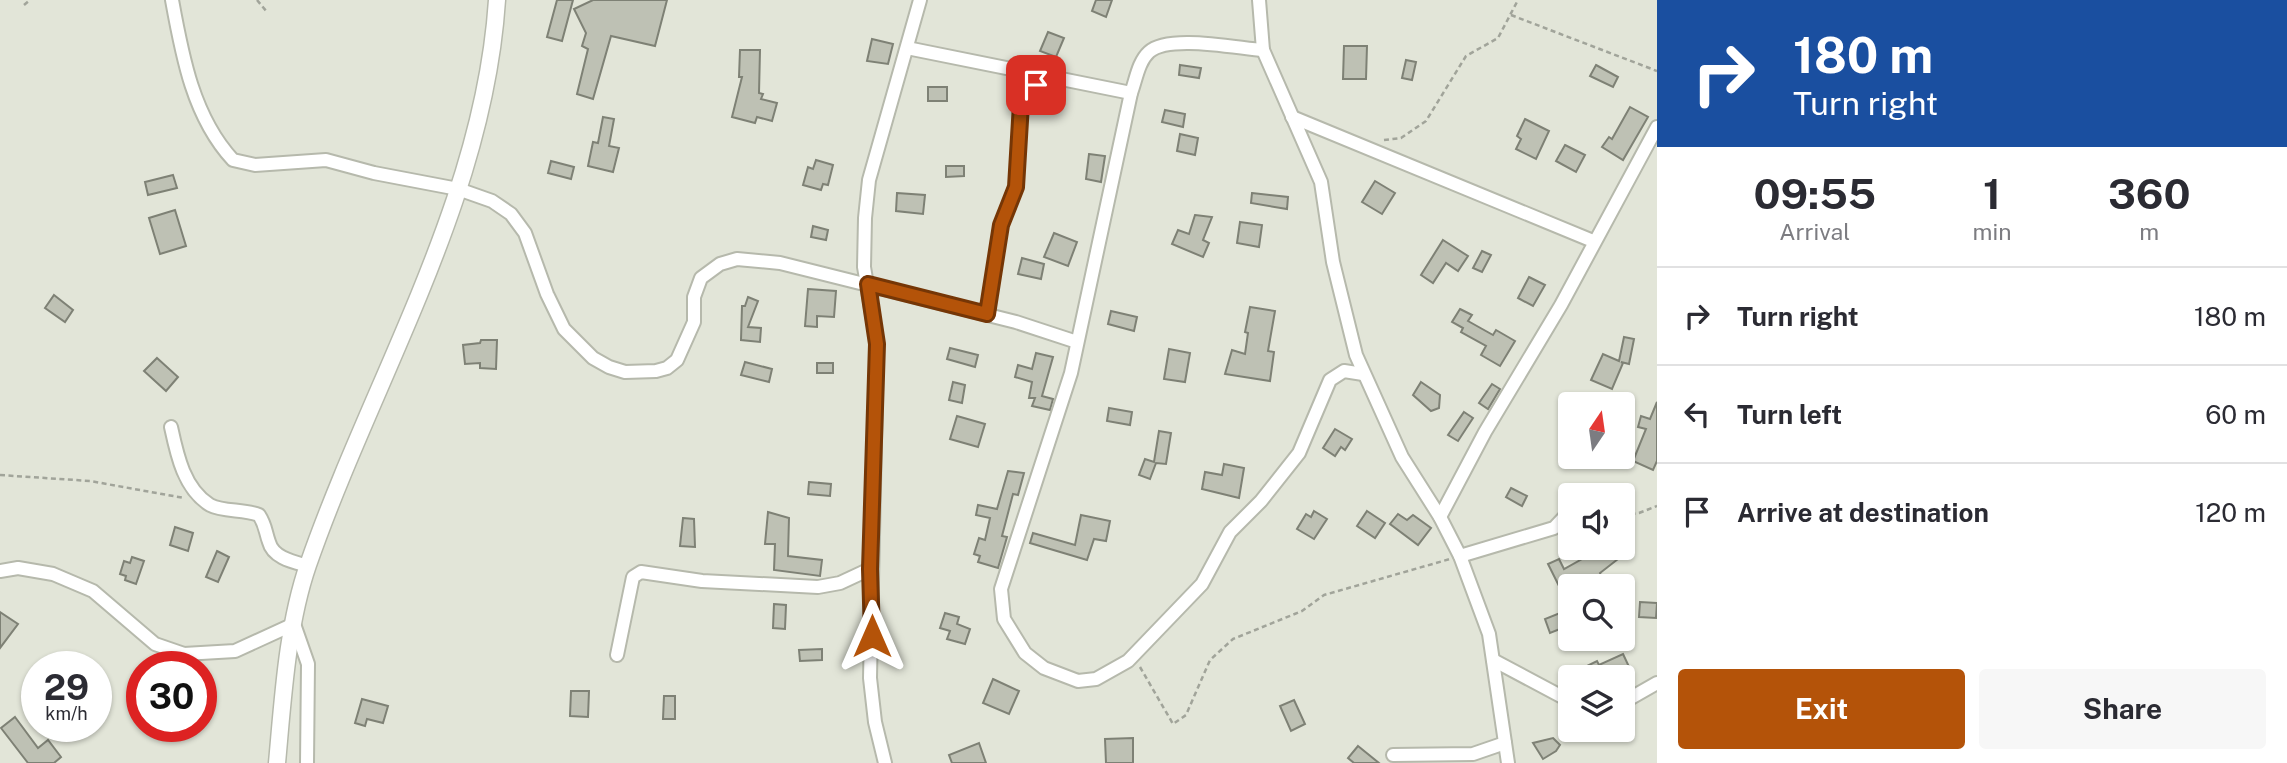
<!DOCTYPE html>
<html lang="en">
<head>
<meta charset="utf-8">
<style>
  :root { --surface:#fff; --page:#f7f7f7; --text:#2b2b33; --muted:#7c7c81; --line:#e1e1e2; --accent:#b45309 }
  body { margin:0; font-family:"Public Sans",sans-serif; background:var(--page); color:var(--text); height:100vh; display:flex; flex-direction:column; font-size:26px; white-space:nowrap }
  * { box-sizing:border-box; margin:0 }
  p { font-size:23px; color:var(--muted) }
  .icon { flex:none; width:38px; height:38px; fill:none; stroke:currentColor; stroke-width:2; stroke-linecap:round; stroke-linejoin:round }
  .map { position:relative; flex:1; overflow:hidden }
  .panel { display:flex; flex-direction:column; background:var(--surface); width:630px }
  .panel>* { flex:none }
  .top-card { background:#1a4fa0; color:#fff; overflow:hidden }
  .needle { width:46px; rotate:13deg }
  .fabs { position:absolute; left:1558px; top:392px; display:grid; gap:14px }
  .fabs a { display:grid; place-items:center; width:77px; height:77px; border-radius:7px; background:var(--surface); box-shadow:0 2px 5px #0004; font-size:35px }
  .speed { position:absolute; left:21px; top:651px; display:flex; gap:14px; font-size:35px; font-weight:700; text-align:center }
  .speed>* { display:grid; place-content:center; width:91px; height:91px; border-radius:50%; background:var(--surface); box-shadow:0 2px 5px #0004; line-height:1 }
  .speed small { font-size:18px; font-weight:400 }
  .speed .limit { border:10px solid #d22; background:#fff; color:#111 }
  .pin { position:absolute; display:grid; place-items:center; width:60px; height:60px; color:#fff; margin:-30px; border-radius:14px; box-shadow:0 4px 10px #0006 }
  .me { position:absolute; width:77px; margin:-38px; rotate:0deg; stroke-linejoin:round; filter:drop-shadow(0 0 5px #0008) }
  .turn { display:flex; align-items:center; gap:24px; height:147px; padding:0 21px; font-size:32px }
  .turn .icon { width:91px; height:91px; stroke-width:2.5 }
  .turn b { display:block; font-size:49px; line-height:60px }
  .eta { display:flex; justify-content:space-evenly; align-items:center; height:119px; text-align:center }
  .eta b { font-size:42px; font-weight:700; line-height:49px }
  .button { display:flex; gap:14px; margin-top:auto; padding:14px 21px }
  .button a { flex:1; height:80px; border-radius:7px; background:var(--accent); color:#fff; font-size:28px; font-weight:700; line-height:80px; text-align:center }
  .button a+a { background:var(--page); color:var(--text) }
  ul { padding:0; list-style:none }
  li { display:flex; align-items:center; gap:21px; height:98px; padding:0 21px; border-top:2px solid var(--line) }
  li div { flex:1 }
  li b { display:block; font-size:26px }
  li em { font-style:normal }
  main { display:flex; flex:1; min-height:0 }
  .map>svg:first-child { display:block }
  .building { fill:#bec1b4; stroke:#7e8175; stroke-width:2 }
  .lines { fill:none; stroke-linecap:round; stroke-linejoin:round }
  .minor-casing { stroke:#b6b9ac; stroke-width:16 }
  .tertiary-casing { stroke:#b6b9ac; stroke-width:19 }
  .path { stroke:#a1a49a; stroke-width:2.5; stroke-dasharray:5 3.5; stroke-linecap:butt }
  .minor { stroke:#fff; stroke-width:12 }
  .tertiary { stroke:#fff; stroke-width:16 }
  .route-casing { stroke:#753606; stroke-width:18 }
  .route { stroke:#b45309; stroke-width:12 }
</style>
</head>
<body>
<main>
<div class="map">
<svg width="1657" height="763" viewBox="0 0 1657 763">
  <rect width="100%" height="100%" fill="#e2e5d8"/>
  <g class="building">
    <path d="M 557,0 L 573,0 L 562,41 L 547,37 Z"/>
    <path d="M 593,0 L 667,0 L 655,46 L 611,36 L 593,99 L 577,94 L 588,49 L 582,46 L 586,33 L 574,9 Z"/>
    <path d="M 1096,0 L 1112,0 L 1106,17 L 1092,11 Z"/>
    <path d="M 1048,32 L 1064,38 L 1056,57 L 1040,51 Z"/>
    <path d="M 872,39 L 893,44 L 888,64 L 867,61 Z"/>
    <path d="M 1344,46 L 1367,46 L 1366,79 L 1343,79 Z"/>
    <path d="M 740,50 L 760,50 L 759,93 L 763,94 L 761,99 L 777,103 L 772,121 L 757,117 L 755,123 L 732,117 L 742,77 L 739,77 Z"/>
    <path d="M 1406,60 L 1416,62 L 1412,80 L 1402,78 Z"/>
    <path d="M 1180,65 L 1201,68 L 1199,78 L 1179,75 Z"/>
    <path d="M 1596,65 L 1618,77 L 1613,87 L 1590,76 Z"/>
    <rect x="928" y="87" width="19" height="14"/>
    <path d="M 1630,107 L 1648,117 L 1623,160 L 1602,147 L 1609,137 L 1612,139 Z"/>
    <path d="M 1165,110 L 1185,114 L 1183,127 L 1162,122 Z"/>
    <path d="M 603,117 L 614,119 L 609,146 L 619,148 L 613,172 L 588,166 L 593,142 L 598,143 Z"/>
    <path d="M 1525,119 L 1549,131 L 1536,159 L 1516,149 L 1521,139 L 1517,136 Z"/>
    <path d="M 1180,134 L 1198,138 L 1195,155 L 1177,151 Z"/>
    <path d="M 1565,145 L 1585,155 L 1576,172 L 1556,161 Z"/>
    <path d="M 1089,154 L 1105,156 L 1101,182 L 1086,179 Z"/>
    <path d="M 816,160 L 833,165 L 828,185 L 823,184 L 821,190 L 803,185 L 808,167 L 813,169 Z"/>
    <path d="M 551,161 L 574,167 L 571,179 L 548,173 Z"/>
    <path d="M 946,166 L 964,166 L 964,176 L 946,177 Z"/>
    <path d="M 173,175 L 177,188 L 148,195 L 145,182 Z"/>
    <path d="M 1375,181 L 1395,193 L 1382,214 L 1362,202 Z"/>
    <path d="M 897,193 L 925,195 L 923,214 L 896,211 Z"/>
    <path d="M 1252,193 L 1288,197 L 1287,209 L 1251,203 Z"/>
    <path d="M 175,210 L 186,246 L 160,254 L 149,218 Z"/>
    <path d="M 1195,215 L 1212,217 L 1203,240 L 1209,243 L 1203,257 L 1172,244 L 1178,230 L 1189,234 Z"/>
    <path d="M 1240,222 L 1262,225 L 1259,247 L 1237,243 Z"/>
    <path d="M 813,226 L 828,230 L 826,240 L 811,237 Z"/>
    <path d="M 1054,233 L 1077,242 L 1068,266 L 1044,257 Z"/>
    <path d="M 1443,240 L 1468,256 L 1458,271 L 1446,263 L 1433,283 L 1421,275 Z"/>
    <path d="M 1482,251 L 1491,255 L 1482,272 L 1473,268 Z"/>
    <path d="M 1022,258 L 1044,264 L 1041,279 L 1018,274 Z"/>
    <path d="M 1529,277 L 1545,285 L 1533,306 L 1518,298 Z"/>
    <path d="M 808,289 L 836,291 L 834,317 L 817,316 L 817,327 L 805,326 Z"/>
    <path d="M 54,295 L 73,310 L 65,322 L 45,308 Z"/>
    <path d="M 748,297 L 758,301 L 748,327 L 761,328 L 760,342 L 741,340 L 742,306 L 745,306 Z"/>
    <path d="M 1250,307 L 1275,311 L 1268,351 L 1274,352 L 1270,381 L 1225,374 L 1232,350 L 1245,354 L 1248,333 L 1245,332 Z"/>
    <path d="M 1460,309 L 1472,315 L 1468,321 L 1493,335 L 1496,330 L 1515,341 L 1500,366 L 1481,355 L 1486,346 L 1461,332 L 1463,328 L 1452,322 Z"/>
    <path d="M 1111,311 L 1137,317 L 1134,331 L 1108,324 Z"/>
    <path d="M 1624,337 L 1634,339 L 1629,364 L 1621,362 L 1623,363 L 1612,389 L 1591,380 L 1603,354 L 1619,361 Z"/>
    <path d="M 481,340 L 497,340 L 496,369 L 480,368 L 480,363 L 465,364 L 463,345 L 480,343 Z"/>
    <path d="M 950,348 L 978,355 L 975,367 L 947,359 Z"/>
    <path d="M 1169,349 L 1190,353 L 1185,382 L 1164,379 Z"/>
    <path d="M 1036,353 L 1053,357 L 1042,396 L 1053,399 L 1050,410 L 1032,406 L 1035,398 L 1029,398 L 1032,382 L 1015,377 L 1018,365 L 1032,369 Z"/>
    <path d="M 157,358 L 178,377 L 166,391 L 144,371 Z"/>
    <path d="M 745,362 L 772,369 L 769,382 L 741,375 Z"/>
    <rect x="817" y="363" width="16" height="10"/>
    <path d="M 953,382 L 965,385 L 962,403 L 949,400 Z"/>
    <path d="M 1421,382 L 1440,395 L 1439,408 L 1431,411 L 1413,395 Z"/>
    <path d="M 1492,384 L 1500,389 L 1488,409 L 1479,403 Z"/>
    <path d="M 1657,402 L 1657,461 L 1653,470 L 1633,461 L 1646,429 L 1638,427 L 1641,416 L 1650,419 Z"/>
    <path d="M 1109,408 L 1132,412 L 1130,425 L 1107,421 Z"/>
    <path d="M 1464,412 L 1473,418 L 1458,441 L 1448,435 Z"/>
    <path d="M 957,416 L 985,424 L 978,447 L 950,439 Z"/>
    <path d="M 1335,429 L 1352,439 L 1345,450 L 1341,447 L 1335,456 L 1323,448 Z"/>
    <path d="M 1159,431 L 1171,433 L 1166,464 L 1156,463 L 1150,479 L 1139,475 L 1145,459 L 1154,462 Z"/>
    <path d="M 1224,464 L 1244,468 L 1239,498 L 1202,489 L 1205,472 L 1222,475 Z"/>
    <path d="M 1008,471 L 1024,473 L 1018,495 L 1013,494 L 1002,536 L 1007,537 L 998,568 L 978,562 L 980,556 L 974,554 L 979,538 L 985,540 L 990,518 L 976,515 L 978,505 L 997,509 Z"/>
    <path d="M 809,482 L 831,484 L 830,496 L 808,494 Z"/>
    <path d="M 1511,488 L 1527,496 L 1522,506 L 1506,497 Z"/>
    <path d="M 1314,511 L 1327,519 L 1314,539 L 1297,529 L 1306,514 L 1311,517 Z"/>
    <path d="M 1367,511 L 1385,523 L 1375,538 L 1357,526 Z"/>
    <path d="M 768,512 L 789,518 L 788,556 L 822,560 L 820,576 L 774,570 L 775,544 L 765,544 Z"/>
    <path d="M 1398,514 L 1407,520 L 1413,515 L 1431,528 L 1418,545 L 1390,524 Z"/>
    <path d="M 1081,515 L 1110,521 L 1106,541 L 1094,539 L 1087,560 L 1030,543 L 1033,533 L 1075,545 Z"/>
    <path d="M 683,518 L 694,519 L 695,547 L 680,546 Z"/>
    <path d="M 175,527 L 193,533 L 188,551 L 170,545 Z"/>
    <path d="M 1587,548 L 1612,548 L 1618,559 L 1600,573 L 1605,586 L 1560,588 L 1548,564 L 1559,559 L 1564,569 L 1591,554 Z"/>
    <path d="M 217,551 L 229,557 L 218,582 L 206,577 Z"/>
    <path d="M 132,557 L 144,561 L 136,584 L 125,580 L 126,576 L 120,574 L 124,561 L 130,563 Z"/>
    <path d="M 1640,602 L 1657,603 L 1656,618 L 1639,617 Z"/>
    <path d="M 774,604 L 786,605 L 785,629 L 773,628 Z"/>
    <path d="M 1570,609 L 1570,625 L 1550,633 L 1545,619 Z"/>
    <path d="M 0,612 L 18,624 L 0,648 Z"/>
    <path d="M 945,613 L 959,617 L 957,624 L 970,629 L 965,644 L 947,639 L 950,631 L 940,628 Z"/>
    <path d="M 822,649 L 822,660 L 800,661 L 799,650 Z"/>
    <path d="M 1623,654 L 1631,671 L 1617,677 L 1592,677 L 1587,666 L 1597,661 L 1599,665 Z"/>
    <path d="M 993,679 L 1019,691 L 1009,714 L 983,703 Z"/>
    <path d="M 571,691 L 589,691 L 588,717 L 570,716 Z"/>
    <path d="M 664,696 L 675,696 L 675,719 L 663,719 Z"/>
    <path d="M 362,699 L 388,706 L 383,723 L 367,719 L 365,726 L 355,723 Z"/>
    <path d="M 1294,700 L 1305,724 L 1291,731 L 1280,706 Z"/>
    <path d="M 15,717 L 38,748 L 48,740 L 61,757 L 54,763 L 28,763 L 1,728 Z"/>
    <path d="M 1133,738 L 1133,763 L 1106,763 L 1105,739 Z"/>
    <path d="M 1553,738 L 1560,745 L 1556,751 L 1543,759 L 1533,743 Z"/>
    <path d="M 979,743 L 986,763 L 952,763 L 949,755 Z"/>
    <path d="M 1358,746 L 1379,763 L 1354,763 L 1348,758 Z"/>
  </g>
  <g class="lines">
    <defs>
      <g id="minor">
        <path d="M 172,0 C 182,55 193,117 233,160 L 255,165 L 326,160 L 374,173 L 458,189 L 492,201 L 511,214 L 525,233 L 547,294 L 564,329 L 593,358 L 609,367 L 625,372 L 656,371 L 667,368 L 677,360 L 694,322 L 694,297 L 701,278 L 720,264 L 737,259 L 780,263 L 1016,322 L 1077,342"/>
        <path d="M 1259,0 L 1263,50 L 1321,182 L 1333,262 L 1356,355 L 1402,457 L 1440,517 L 1460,556 L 1489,634 L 1508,763"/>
        <path d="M 907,48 L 1131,93"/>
        <path d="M 1263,50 C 1236,48 1168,34 1149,52 C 1138,62 1136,80 1131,93 L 1071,373 L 1001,589 L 1004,619 L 1025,653 L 1044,668 L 1078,681 L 1096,679 L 1128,661 L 1202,584 L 1230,532 L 1261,501 L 1299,453 L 1330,380 L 1344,371 L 1363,374"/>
        <path d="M 1292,117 L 1593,241"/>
        <path d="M 987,314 L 1001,225 L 1016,187 L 1021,104 L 1026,93 L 1048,76"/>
        <path d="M 171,427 C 177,455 184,489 210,505 C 223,512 244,509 259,515 C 266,526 265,531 269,542 C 273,558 294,562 308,566"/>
        <path d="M 1440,517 L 1485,432 L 1561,305 L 1657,127"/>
        <path d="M 1460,556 L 1554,528 L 1570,511"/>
        <path d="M 0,571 L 18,568 L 53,574 L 93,591 L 155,644 L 184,654 L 235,651 L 294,624 L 308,664 L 307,763"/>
        <path d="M 617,655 L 633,577 L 641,572 L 702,581 L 818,587 L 840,583 L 870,569"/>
        <path d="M 1493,660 L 1570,701"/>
        <path d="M 1622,703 L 1657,683"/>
        <path d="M 1393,755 L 1473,754 L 1505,743"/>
        <path d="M 885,763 L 875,722 L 870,678 L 877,344 L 864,267 L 865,218 L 869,180 L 920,0"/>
      </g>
      <path id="tertiary" d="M 277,763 C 283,698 287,626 308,565 C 373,378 484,201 497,0"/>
    </defs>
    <use href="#minor" class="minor-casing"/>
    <use href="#tertiary" class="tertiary-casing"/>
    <g class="path">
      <path d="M 257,0 L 267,12"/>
      <path d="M 24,5 L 30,0"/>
      <path d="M 1511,15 L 1657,71"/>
      <path d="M 1384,140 L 1401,138 L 1426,121 L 1466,56 L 1498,38 L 1518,0"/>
      <path d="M 0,475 L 90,481 L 184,498"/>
      <path d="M 1622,515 L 1639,513 L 1657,506"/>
      <path d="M 1140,667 L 1173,724 L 1186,715 L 1210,660 L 1233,639 L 1302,611 L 1324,595 L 1450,559"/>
    </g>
    <use href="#minor" class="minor"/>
    <use href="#tertiary" class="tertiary"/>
  </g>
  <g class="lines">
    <defs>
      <path id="route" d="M 872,636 L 870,569 L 877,344 L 868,284 L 987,314 L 1001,225 L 1016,187 L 1021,104 L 1036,85"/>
    </defs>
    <use href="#route" class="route-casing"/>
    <use href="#route" class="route"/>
  </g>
</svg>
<div class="fabs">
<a><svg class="needle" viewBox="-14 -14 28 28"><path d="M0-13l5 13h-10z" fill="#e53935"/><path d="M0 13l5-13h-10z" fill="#7c7c81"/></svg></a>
<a><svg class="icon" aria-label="sound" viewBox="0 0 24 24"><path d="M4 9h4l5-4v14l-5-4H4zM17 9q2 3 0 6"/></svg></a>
<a><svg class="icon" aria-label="search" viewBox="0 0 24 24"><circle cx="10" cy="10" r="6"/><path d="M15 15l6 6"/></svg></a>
<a><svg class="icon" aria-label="layers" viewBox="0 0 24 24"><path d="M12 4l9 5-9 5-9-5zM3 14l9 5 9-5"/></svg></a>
</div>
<div class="speed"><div>29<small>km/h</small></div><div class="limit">30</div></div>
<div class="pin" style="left:1036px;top:85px;background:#d93025"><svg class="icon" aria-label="arrive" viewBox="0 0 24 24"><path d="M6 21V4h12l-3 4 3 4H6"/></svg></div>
<svg class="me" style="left:872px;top:636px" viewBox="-20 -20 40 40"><path d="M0-17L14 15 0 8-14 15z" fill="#b45309" stroke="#fff" stroke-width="4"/></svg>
</div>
<section class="panel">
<div class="top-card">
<div class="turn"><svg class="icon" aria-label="right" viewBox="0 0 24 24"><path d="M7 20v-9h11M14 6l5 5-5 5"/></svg><div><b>180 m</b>Turn right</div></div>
</div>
<div class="eta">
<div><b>09:55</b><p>Arrival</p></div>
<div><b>1</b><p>min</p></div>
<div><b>360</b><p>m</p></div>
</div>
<ul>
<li><svg class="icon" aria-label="right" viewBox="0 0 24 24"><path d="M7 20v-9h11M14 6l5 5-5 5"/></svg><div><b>Turn right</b></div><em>180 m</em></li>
<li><svg class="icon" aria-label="left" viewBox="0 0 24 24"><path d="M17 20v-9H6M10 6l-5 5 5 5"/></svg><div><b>Turn left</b></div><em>60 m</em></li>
<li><svg class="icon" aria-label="arrive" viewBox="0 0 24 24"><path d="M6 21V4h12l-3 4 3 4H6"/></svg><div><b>Arrive at destination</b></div><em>120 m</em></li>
</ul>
<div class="button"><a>Exit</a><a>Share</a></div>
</section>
</main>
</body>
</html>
